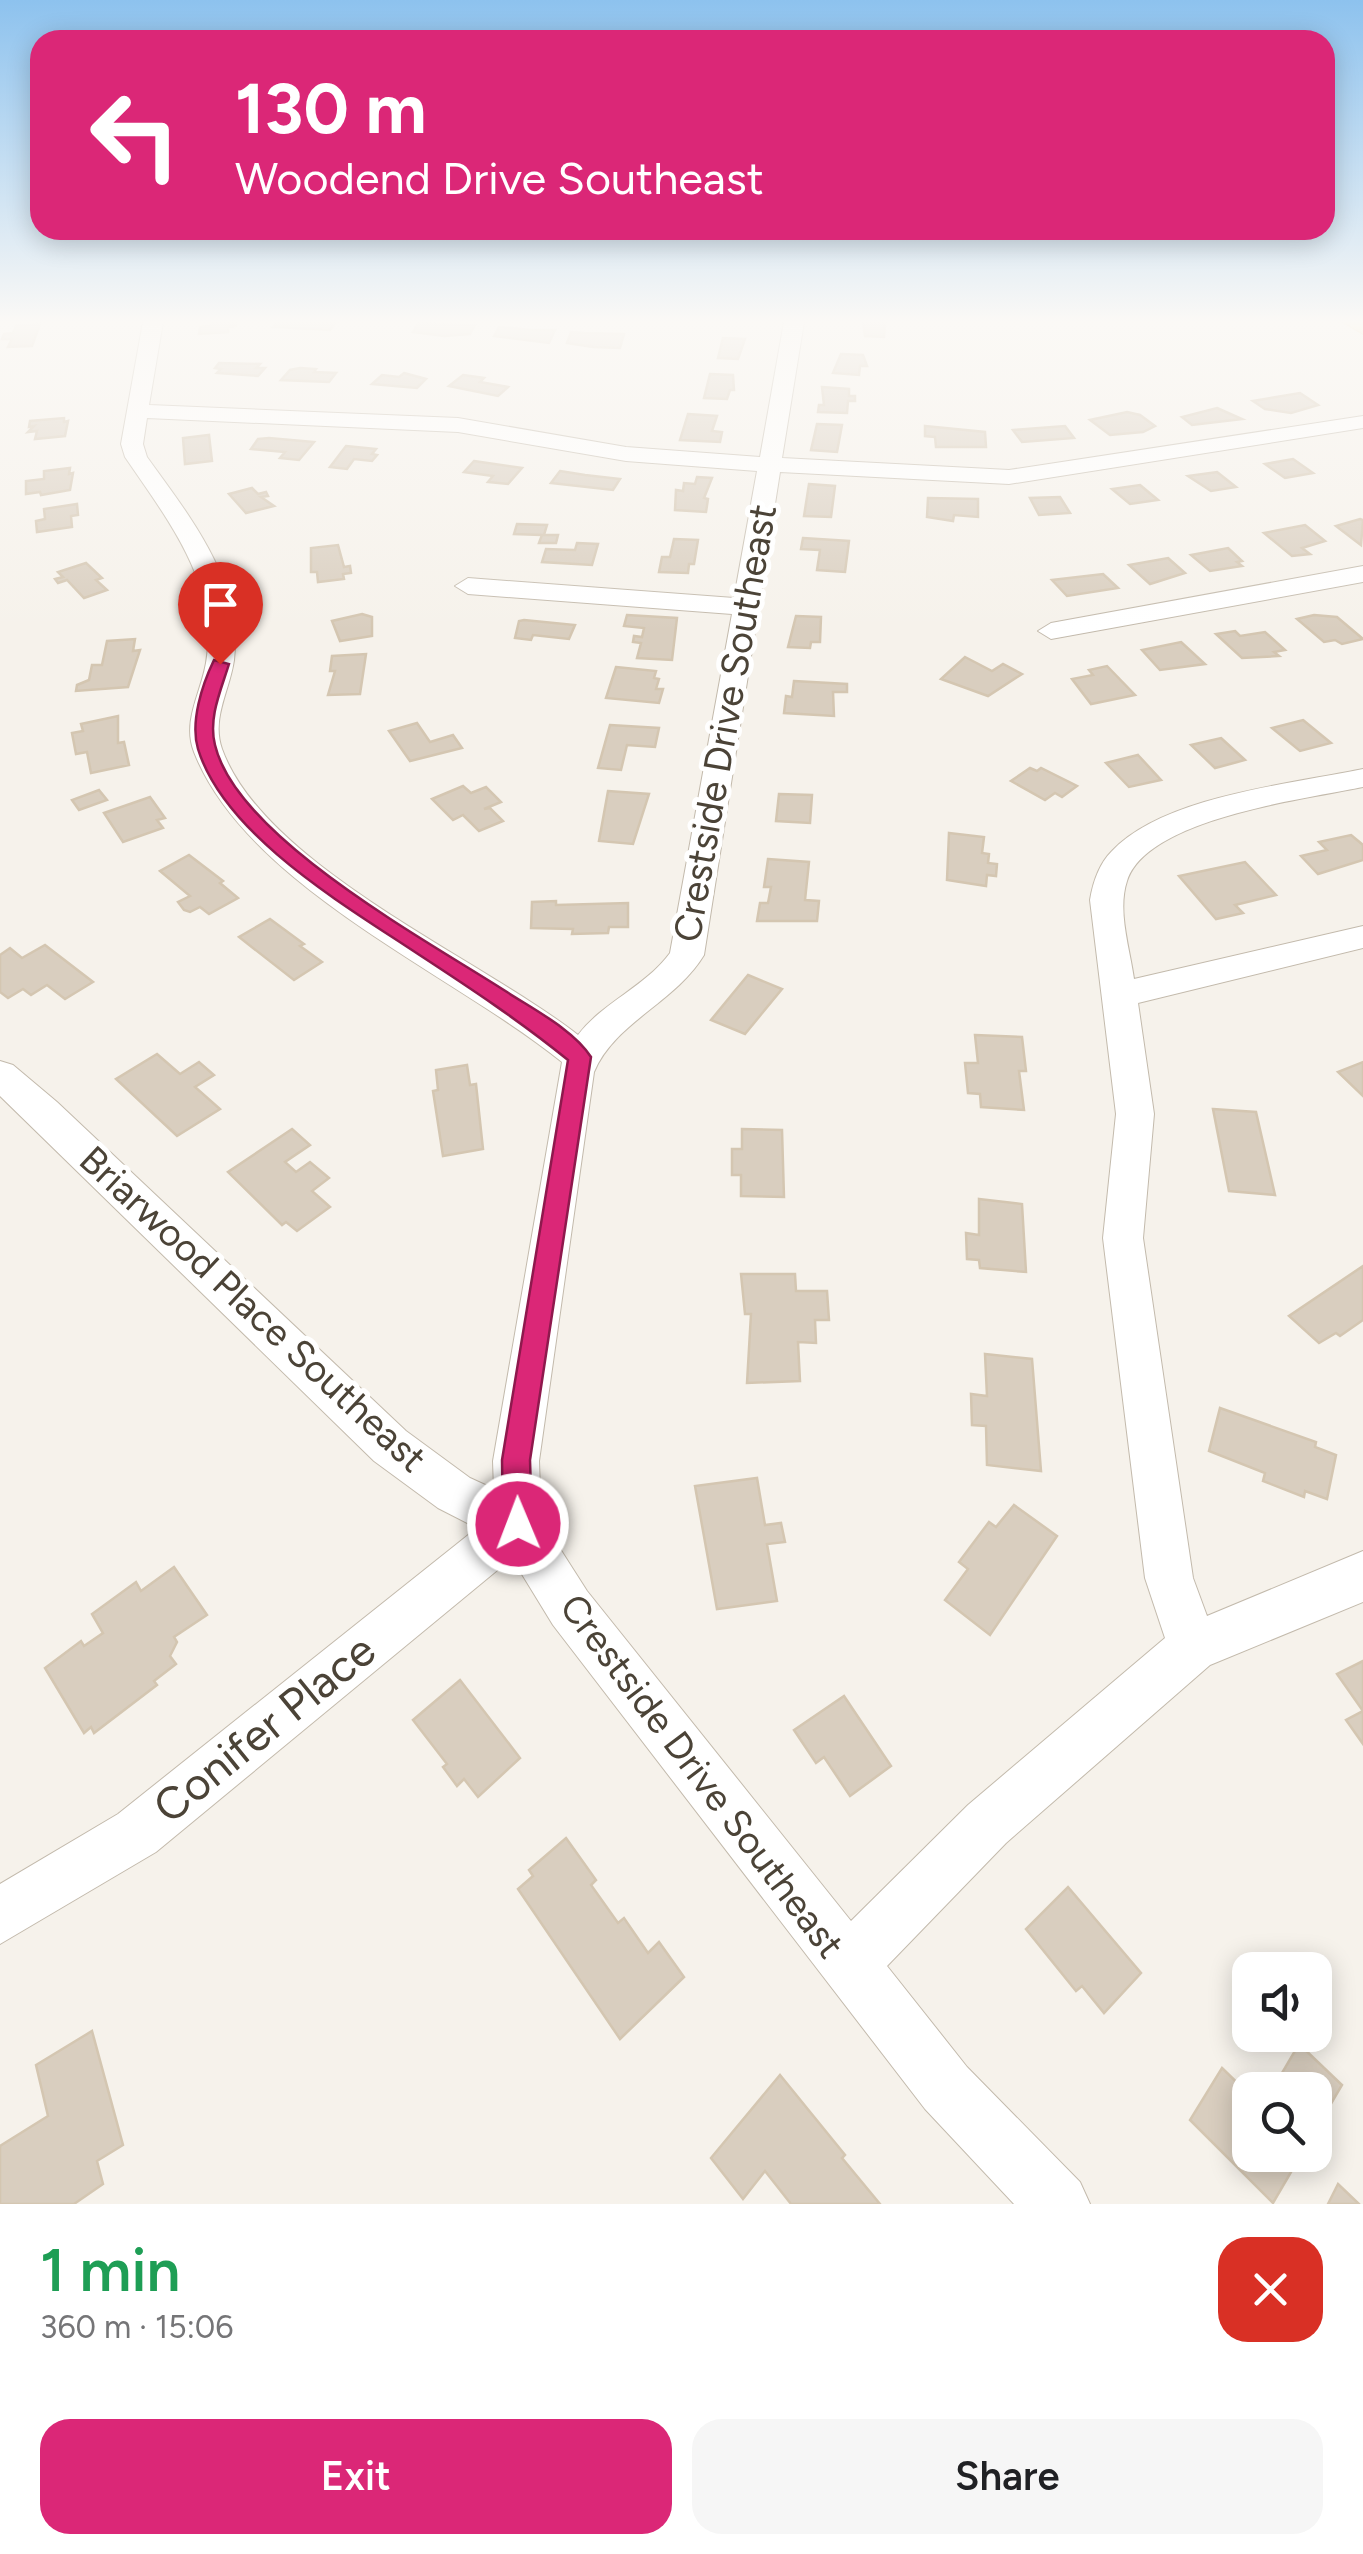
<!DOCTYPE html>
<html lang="en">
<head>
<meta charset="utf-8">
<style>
  :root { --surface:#fff; --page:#f6f6f6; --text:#202124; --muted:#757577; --accent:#db2777 }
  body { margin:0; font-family:Figtree,sans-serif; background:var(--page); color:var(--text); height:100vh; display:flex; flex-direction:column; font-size:38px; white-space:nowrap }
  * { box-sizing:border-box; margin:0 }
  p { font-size:32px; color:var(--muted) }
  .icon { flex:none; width:55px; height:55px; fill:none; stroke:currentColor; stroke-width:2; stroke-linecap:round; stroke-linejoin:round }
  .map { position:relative; height:2204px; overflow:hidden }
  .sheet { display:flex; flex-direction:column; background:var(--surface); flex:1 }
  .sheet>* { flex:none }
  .hud { position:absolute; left:30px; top:30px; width:1305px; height:210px; border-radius:30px; box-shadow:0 5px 25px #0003; background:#db2777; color:#fff; overflow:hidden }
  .fabs { position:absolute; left:1232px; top:1952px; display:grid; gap:20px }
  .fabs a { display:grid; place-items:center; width:100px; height:100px; border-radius:20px; background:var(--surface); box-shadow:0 5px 25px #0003; font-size:50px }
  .pin { position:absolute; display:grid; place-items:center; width:85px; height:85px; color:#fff; margin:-102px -42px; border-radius:50% 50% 50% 0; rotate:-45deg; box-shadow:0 0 10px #0007 }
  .pin .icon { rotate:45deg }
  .me { position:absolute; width:110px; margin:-55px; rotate:359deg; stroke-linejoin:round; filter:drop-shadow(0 0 8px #0008) }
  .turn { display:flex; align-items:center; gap:35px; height:210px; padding:0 40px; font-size:45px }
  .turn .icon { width:130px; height:130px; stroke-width:2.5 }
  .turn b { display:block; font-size:70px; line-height:85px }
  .round { display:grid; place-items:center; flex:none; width:105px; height:105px; border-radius:30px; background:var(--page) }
  .overview { display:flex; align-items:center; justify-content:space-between; height:170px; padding:0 40px }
  h1 { font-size:60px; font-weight:600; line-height:75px; color:#1e9e55 }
  .cta { display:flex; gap:20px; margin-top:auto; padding:20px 40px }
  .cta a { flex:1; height:115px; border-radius:30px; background:var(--accent); color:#fff; font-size:40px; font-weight:600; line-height:115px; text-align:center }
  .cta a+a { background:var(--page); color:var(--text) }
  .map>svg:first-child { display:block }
  .building { fill:#d9cebf; stroke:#d4c6b1; stroke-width:2.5 }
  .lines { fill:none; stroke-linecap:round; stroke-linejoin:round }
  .minor-casing { stroke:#c3baac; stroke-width:2 }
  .major-casing { stroke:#edc162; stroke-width:2 }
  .minor { fill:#fff; fill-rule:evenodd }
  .major { fill:#ffe19b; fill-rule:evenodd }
  .route { fill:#db2777; stroke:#8e194d; stroke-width:2.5 }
  .labels { text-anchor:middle; stroke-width:10; stroke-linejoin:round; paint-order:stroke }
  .street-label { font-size:38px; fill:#4b4337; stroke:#fff }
  .near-street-label { font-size:45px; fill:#4b4337; stroke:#fff }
</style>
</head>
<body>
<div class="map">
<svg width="1363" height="2204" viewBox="0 0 1363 2204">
  <rect width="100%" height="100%" fill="#f6f2eb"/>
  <g class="building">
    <path d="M 211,322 L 236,322 L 236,326 L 228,327 L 228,332 L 199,334 L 200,327 L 210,326 Z"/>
    <path d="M 278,322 L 336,322 L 330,330 L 273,327 Z"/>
    <path d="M 419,322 L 436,324 L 475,325 L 470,334 L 444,336 L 413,332 Z"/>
    <path d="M 863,322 L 885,322 L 884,337 L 865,336 Z"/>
    <path d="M 40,324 L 32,346 L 8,347 L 12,339 L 2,339 L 4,334 L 13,333 L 16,326 Z"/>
    <path d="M 499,327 L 533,330 L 555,330 L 549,343 L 494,336 Z"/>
    <path d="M 571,332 L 584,333 L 624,334 L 620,348 L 593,347 L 567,343 Z"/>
    <path d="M 723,338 L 745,339 L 738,359 L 718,358 Z"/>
    <path d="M 841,354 L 863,355 L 867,366 L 860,366 L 859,375 L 833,373 Z"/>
    <path d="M 219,363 L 260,364 L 256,368 L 265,368 L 258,376 L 217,373 L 221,369 L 215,368 Z"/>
    <path d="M 300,368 L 316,369 L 314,372 L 336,373 L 329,382 L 281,380 L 290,370 Z"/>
    <path d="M 404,373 L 426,379 L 417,388 L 372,384 L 382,375 L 399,377 Z"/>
    <path d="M 710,374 L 733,375 L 734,390 L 730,390 L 727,399 L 704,398 Z"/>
    <path d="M 463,375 L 484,378 L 480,382 L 508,387 L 498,396 L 449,386 Z"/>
    <path d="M 822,387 L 849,389 L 849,396 L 855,396 L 855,401 L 848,401 L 847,413 L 818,412 L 819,405 L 824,405 Z"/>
    <path d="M 1300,393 L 1318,405 L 1291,413 L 1265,409 L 1253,401 Z"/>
    <path d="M 1217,408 L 1242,419 L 1192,425 L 1182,417 Z"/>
    <path d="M 1127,412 L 1140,415 L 1155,426 L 1143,432 L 1110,435 L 1090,420 Z"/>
    <path d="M 688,414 L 717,416 L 712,431 L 722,432 L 720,442 L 680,440 Z"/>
    <path d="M 64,418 L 64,422 L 68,421 L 65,436 L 35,439 L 37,431 L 28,432 L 34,426 L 29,427 L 30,421 Z"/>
    <path d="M 817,424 L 842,425 L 837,452 L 811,450 Z"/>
    <path d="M 925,426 L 985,432 L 986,447 L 936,447 L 935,437 L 925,436 Z"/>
    <path d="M 1065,426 L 1074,438 L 1022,442 L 1013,430 Z"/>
    <path d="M 209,435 L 212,461 L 185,464 L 183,438 Z"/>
    <path d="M 258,439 L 269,438 L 314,442 L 299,460 L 280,458 L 285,452 L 251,449 Z"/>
    <path d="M 346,446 L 376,449 L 372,454 L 377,455 L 372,461 L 354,459 L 347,469 L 330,467 Z"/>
    <path d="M 1293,459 L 1313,473 L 1285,478 L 1265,464 Z"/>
    <path d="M 474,461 L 522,468 L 508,484 L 488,482 L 493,476 L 464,472 Z"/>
    <path d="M 70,468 L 69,474 L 73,473 L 70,490 L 41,495 L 40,492 L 26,494 L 26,481 L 44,479 L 44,471 Z"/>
    <path d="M 560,471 L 585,475 L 620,479 L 613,490 L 551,483 Z"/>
    <path d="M 1217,472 L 1236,487 L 1211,491 L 1188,476 Z"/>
    <path d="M 697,477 L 712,478 L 704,498 L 708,499 L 706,512 L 675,510 L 676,490 L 683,491 L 684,483 L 695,484 Z"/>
    <path d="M 809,484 L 835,486 L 831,517 L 804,516 Z"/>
    <path d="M 1140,485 L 1158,500 L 1130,504 L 1112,489 Z"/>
    <path d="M 252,488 L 258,494 L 266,492 L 268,496 L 261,497 L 274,506 L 246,513 L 229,494 Z"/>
    <path d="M 1060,497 L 1070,513 L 1039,515 L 1030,498 Z"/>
    <path d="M 928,498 L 978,499 L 978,517 L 954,515 L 953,521 L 927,517 Z"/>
    <path d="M 77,504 L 78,515 L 71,516 L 72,527 L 37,532 L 36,521 L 45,519 L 44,509 Z"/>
    <path d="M 1360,519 L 1363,520 L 1361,545 L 1336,526 Z"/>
    <path d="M 517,524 L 547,525 L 544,535 L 558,535 L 556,543 L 539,543 L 542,535 L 514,534 Z"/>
    <path d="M 1305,525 L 1325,541 L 1302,548 L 1310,554 L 1292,556 L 1264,533 Z"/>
    <path d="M 803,538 L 849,541 L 845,572 L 817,570 L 820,550 L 801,549 Z"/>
    <path d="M 674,539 L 698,540 L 694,564 L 689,564 L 688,573 L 659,572 L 662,557 L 670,557 Z"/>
    <path d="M 577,543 L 598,544 L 592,565 L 542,562 L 546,549 L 575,550 Z"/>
    <path d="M 338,545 L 344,567 L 350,566 L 351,573 L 343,574 L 344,579 L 318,582 L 317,572 L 311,572 L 311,548 Z"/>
    <path d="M 1228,548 L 1242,561 L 1237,562 L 1242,566 L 1210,571 L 1191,555 Z"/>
    <path d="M 1168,558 L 1185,573 L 1150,584 L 1129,565 Z"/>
    <path d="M 86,563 L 102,578 L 96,580 L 107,590 L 84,598 L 67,580 L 58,583 L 55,579 L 63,577 L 58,572 Z"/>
    <path d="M 1103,574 L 1118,588 L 1067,596 L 1052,580 Z"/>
    <path d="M 362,614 L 372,617 L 372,636 L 340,641 L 332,621 Z"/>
    <path d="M 627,615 L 677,618 L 672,660 L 637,658 L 641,643 L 633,642 L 634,636 L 642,637 L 644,628 L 624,626 Z"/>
    <path d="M 1314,615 L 1337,617 L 1363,639 L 1342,644 L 1335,640 L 1324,642 L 1297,619 Z"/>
    <path d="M 796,616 L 821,617 L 820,642 L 811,642 L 810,648 L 788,647 Z"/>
    <path d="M 524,620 L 575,625 L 569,639 L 533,635 L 531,640 L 515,638 L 519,621 Z"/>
    <path d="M 1235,631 L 1240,636 L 1265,632 L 1285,650 L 1274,652 L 1279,656 L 1242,658 L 1216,634 Z"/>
    <path d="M 135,639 L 133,651 L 140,650 L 128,687 L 76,691 L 77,685 L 89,680 L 92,665 L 102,665 L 107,641 Z"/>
    <path d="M 1181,642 L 1205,664 L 1160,670 L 1142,650 Z"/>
    <path d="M 366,654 L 360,694 L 328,695 L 335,671 L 330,671 L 332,656 Z"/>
    <path d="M 965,657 L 992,671 L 1003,664 L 1022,674 L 988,696 L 941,679 Z"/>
    <path d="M 1107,666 L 1135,695 L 1091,704 L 1072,679 L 1093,675 L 1089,670 Z"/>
    <path d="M 616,667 L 656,671 L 654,678 L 659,679 L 656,689 L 663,689 L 659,703 L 606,698 Z"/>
    <path d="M 794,681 L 847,684 L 847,692 L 833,692 L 834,716 L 784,713 L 786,696 L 792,697 Z"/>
    <path d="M 118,716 L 118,743 L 124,742 L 129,765 L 91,773 L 87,752 L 76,754 L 72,733 L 83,731 L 81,724 Z"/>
    <path d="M 1303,720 L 1331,743 L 1300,751 L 1272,728 Z"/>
    <path d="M 417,723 L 430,742 L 453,735 L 462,748 L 410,761 L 389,731 Z"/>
    <path d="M 610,725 L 659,728 L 655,747 L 627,745 L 621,770 L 598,768 Z"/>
    <path d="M 1221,738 L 1245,760 L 1215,768 L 1191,745 Z"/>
    <path d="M 1138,755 L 1161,780 L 1129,787 L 1106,763 Z"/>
    <path d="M 1030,768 L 1037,771 L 1041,768 L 1077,786 L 1062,797 L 1055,793 L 1045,800 L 1011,781 Z"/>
    <path d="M 463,786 L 471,793 L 486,787 L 501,802 L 484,809 L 490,808 L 503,821 L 479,831 L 463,815 L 453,820 L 432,799 Z"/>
    <path d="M 99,790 L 107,800 L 79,810 L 72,800 Z"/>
    <path d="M 608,791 L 649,794 L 633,844 L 599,841 Z"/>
    <path d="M 779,794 L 812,795 L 810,823 L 776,821 Z"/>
    <path d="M 150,797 L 165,818 L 157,820 L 163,828 L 123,842 L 104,813 Z"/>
    <path d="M 949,833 L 984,837 L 982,853 L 989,854 L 988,863 L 997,864 L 996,876 L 987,875 L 986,886 L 947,880 Z"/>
    <path d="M 1351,835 L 1363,845 L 1363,860 L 1318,874 L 1301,856 L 1327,850 L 1319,842 Z"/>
    <path d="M 189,855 L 223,881 L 220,883 L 238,898 L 209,914 L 200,907 L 190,912 L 184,910 L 178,902 L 190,896 L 160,871 Z"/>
    <path d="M 768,859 L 809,862 L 805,900 L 819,901 L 817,921 L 757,921 L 760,903 L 768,903 L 771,887 L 764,887 Z"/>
    <path d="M 1245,862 L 1276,895 L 1235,905 L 1243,913 L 1216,919 L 1179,876 Z"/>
    <path d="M 556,901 L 556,905 L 628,903 L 628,927 L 609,927 L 608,933 L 572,934 L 573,929 L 531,928 L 532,902 Z"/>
    <path d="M 270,919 L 304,944 L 300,946 L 322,962 L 294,980 L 239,937 Z"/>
    <path d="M 45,945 L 93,982 L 65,999 L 47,985 L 31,995 L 23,989 L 8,998 L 0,992 L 0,955 L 10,948 L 22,958 Z"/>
    <path d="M 748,975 L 782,989 L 745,1034 L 711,1020 Z"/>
    <path d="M 975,1035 L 1022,1037 L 1026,1071 L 1019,1071 L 1024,1110 L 981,1107 L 980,1094 L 968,1093 L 965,1063 L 978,1063 Z"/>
    <path d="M 157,1054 L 180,1074 L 199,1062 L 214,1075 L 195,1087 L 220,1109 L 177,1136 L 116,1079 Z"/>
    <path d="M 1363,1062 L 1363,1096 L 1338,1072 Z"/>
    <path d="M 467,1065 L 470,1085 L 476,1084 L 483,1149 L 443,1156 L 433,1091 L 438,1090 L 436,1070 Z"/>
    <path d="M 1213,1109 L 1256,1112 L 1275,1195 L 1229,1191 Z"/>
    <path d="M 292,1129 L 310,1145 L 285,1162 L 296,1172 L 310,1162 L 329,1178 L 312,1191 L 330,1207 L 297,1231 L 286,1222 L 282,1225 L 228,1172 Z"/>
    <path d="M 742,1129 L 782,1130 L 784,1197 L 741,1196 L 741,1175 L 732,1175 L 732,1149 L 742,1149 Z"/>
    <path d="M 979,1199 L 1022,1204 L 1026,1272 L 980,1268 L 979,1260 L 967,1259 L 966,1233 L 979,1235 Z"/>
    <path d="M 1363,1266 L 1363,1320 L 1340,1336 L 1336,1333 L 1319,1343 L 1289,1316 Z"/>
    <path d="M 741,1274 L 795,1274 L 796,1291 L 827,1291 L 829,1320 L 815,1320 L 816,1343 L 798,1342 L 800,1381 L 747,1383 L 751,1314 L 745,1314 Z"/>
    <path d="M 985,1354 L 1032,1359 L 1041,1471 L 987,1465 L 986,1426 L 972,1425 L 971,1394 L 987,1396 Z"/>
    <path d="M 1220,1408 L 1316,1442 L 1315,1447 L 1336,1455 L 1327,1499 L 1305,1491 L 1304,1497 L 1263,1481 L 1265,1473 L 1209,1451 Z"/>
    <path d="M 757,1478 L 765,1525 L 781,1523 L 785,1542 L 767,1544 L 777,1601 L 717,1609 L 695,1486 Z"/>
    <path d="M 1014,1505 L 1057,1536 L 990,1635 L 945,1600 L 968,1569 L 959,1562 L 989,1522 L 996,1527 Z"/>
    <path d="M 174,1567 L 207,1615 L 174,1637 L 177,1642 L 170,1656 L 176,1664 L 154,1681 L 157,1685 L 94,1733 L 91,1727 L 84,1733 L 45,1668 L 81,1641 L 84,1646 L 103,1633 L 92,1614 L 136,1582 L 141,1591 Z"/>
    <path d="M 1363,1661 L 1363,1711 L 1337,1674 Z"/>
    <path d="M 460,1680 L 520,1758 L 478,1797 L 464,1779 L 457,1786 L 443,1767 L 447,1764 L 413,1720 Z"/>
    <path d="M 844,1696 L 891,1766 L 850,1796 L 824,1757 L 816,1763 L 794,1730 Z"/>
    <path d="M 1363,1711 L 1363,1744 L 1346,1720 Z"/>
    <path d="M 566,1838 L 596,1880 L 591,1885 L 618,1923 L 624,1918 L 648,1953 L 659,1942 L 684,1977 L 620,2039 L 518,1889 L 533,1876 L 529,1870 Z"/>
    <path d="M 1068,1887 L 1141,1973 L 1104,2013 L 1082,1986 L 1076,1991 L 1026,1929 Z"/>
    <path d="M 92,2031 L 123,2145 L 97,2161 L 103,2184 L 74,2204 L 0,2204 L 0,2146 L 48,2116 L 36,2065 Z"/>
    <path d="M 1299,2044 L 1342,2085 L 1315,2131 L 1315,2090 L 1272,2090 Z"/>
    <path d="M 1222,2068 L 1250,2095 L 1250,2155 L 1301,2155 L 1273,2203 L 1190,2120 Z"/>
    <path d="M 780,2075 L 845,2155 L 842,2158 L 880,2204 L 791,2204 L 765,2171 L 743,2199 L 711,2158 Z"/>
    <path d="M 1338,2184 L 1359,2204 L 1328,2204 Z"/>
  </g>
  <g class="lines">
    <defs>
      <g id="minor">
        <path d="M 143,322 L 163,322 L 149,405 L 458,418 L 626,447 L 760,457 L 784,322 L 804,322 L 782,458 L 1009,470 L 1363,416 L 1363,428 L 1009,484 L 780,472 L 704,955 C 675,1003 615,1022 594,1072 L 539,1461 L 541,1519 L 587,1591 L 851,1921 L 968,1805 L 1165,1638 L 1145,1578 L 1103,1238 L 1116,1114 L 1090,900 C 1093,882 1099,864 1112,851 C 1164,796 1291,784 1363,769 L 1363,787 C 1306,799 1147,818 1127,881 C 1117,911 1130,949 1134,979 L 1363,926 L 1363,948 L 1138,1003 L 1154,1114 L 1143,1238 L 1193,1578 L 1207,1616 L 1363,1551 L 1363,1602 L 1210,1665 L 1006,1843 L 887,1966 L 967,2067 L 1080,2182 L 1090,2204 L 1014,2204 L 925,2109 L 553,1625 L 512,1558 L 156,1852 L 0,1944 L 0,1884 L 118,1814 L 477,1528 L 438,1508 L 374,1461 L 0,1096 L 0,1061 L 13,1065 L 57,1102 L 406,1431 L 470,1478 L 494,1489 L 493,1461 L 562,1062 C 452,973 247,887 194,752 C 182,721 201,693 206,663 C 220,584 167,519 125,457 L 121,444 ZM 147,418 L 458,432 L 626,461 L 757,471 L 734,598 L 468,578 L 455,586 L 468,594 L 732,614 L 670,953 C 645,987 603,1002 578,1035 C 481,959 264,866 222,749 C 211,718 230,690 234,660 C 243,581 190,517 147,457 L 143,444 Z"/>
        <path d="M 1363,566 L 1363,582 L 1051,639 L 1038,631 L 1051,623 Z"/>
      </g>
      <path id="major" d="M 1343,322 L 1363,322 L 1363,334 Z"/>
    </defs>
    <use href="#minor" class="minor-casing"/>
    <use href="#major" class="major-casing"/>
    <use href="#minor" class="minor"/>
    <use href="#major" class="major"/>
  </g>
  <linearGradient id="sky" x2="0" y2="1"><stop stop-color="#8dc2ee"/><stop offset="0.51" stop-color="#fbf9f6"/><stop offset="1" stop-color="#fbf9f6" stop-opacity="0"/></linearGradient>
  <rect width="1363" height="630" fill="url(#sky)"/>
  <path class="route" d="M 214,660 L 229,664 C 221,690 208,718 215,745 C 237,838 428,941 507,992 C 533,1009 574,1030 591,1057 L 530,1460 L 532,1524 L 528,1534 L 518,1538 L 508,1534 L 503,1524 L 502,1460 L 568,1060 C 520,1021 470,988 418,954 C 346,906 225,836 198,749 C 190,722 202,685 214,660 Z"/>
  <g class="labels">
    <g class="street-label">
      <text transform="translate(725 723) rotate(-80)" y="13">Crestside Drive Southeast</text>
      <text transform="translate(253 1309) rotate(43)" y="13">Briarwood Place Southeast</text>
      <text transform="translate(702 1776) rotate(53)" y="13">Crestside Drive Southeast</text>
    </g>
    <g class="near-street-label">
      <text transform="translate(264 1728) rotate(-39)" y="16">Conifer Place</text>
    </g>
  </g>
</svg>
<div class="fabs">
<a><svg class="icon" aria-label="sound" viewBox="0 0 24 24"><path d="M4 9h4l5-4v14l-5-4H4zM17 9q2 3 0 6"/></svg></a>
<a><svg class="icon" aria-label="search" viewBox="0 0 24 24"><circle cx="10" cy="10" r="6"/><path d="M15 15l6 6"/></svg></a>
</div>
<div class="pin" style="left:220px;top:664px;background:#d93025"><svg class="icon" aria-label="arrive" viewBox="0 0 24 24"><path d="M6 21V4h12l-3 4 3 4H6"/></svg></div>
<svg class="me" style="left:518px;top:1524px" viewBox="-20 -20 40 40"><circle r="17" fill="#db2777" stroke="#fff" stroke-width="3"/><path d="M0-11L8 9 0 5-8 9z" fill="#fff"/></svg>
<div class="hud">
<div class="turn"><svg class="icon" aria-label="left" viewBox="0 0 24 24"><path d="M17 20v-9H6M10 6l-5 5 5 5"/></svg><div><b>130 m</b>Woodend Drive Southeast</div></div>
</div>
</div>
<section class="sheet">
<div class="overview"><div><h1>1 min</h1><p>360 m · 15:06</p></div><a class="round" style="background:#d93025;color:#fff"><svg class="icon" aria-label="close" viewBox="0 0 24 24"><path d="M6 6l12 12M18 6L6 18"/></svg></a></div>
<div class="cta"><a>Exit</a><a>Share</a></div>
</section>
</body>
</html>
